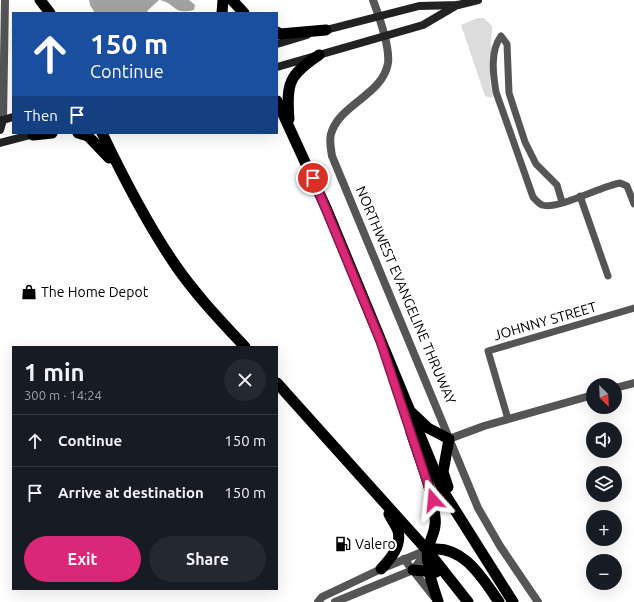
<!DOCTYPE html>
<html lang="en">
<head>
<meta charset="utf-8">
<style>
  :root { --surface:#171b24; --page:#242831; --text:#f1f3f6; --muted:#9ea1a6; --line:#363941; --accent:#db2777 }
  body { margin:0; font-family:Ubuntu,sans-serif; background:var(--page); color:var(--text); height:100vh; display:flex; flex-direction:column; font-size:15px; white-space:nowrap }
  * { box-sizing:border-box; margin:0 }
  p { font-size:13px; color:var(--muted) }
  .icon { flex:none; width:22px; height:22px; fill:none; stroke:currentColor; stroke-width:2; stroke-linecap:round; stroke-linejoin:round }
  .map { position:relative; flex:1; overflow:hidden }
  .sheet { position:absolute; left:12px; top:346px; width:266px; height:244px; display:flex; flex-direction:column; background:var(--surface); border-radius:0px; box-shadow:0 4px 16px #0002 }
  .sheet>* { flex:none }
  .banner { position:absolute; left:12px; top:12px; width:266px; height:122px; border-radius:0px; box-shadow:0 4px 16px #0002; background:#1a4fa0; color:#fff; overflow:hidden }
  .needle { width:26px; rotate:156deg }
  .controls { position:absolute; left:586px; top:378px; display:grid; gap:8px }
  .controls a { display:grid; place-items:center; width:36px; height:36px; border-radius:50%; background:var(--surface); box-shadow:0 4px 16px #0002; font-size:20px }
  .pin { position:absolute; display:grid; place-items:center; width:34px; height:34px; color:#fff; margin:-17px; border:2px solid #fff; border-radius:50%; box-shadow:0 1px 4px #0007 }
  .me { position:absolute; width:44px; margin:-22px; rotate:342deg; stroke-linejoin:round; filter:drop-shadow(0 0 3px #0008) }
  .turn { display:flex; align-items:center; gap:14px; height:84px; padding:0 12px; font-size:18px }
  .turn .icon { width:52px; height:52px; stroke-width:2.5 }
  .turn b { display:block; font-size:28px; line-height:34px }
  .then { display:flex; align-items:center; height:38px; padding:0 12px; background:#0003; gap:8px; font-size:15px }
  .round { display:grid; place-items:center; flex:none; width:42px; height:42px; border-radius:21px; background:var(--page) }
  .overview { display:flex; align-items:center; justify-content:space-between; height:68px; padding:0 12px }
  h1 { font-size:24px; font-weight:600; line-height:30px }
  .button { display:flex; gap:8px; margin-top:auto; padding:8px 12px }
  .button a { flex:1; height:46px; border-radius:24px; background:var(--accent); color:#fff; font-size:16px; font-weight:600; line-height:46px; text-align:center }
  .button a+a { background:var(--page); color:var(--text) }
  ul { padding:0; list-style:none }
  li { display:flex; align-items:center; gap:12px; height:52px; padding:0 12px; border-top:1px solid var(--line) }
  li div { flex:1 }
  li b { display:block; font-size:15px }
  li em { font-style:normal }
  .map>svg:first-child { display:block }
  .green { fill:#dcdcdc }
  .water { fill:#a3a3a3 }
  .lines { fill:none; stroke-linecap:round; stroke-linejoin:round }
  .minor { stroke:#555; stroke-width:7 }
  .tertiary { stroke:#555; stroke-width:8 }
  .secondary { stroke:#222; stroke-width:8 }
  .trunk { stroke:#000; stroke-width:11 }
  .route-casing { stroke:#8e194d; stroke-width:10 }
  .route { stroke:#db2777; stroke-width:7 }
  .labels { text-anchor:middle; stroke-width:4; stroke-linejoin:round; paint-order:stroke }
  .poi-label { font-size:14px; fill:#000; stroke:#fff; text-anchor:start }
  .street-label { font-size:14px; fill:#000; stroke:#fff }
</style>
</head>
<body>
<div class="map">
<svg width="634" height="602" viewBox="0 0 634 602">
  <rect width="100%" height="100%" fill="#fff"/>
  <path class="green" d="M 478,18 L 484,18 L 492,26 L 490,83 L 493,98 L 485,96 L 461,25 Z"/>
  <g class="water">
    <path d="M 89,0 L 159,0 L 147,11 L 149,13 L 95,13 L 90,5 Z"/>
    <path d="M 160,0 L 189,0 L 195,5 L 194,10 C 172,15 177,4 160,0 Z"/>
  </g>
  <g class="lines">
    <g class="minor">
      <path d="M 580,196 L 608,276"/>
      <path d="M 562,202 L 557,185 L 536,164 L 525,142 L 509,93 L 507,44 L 501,36 C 490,51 493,74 496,92 L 533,197 C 536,200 538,203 542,205 C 558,210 601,186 620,183 L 627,186 L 634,204"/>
      <path d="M 508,419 L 488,351 L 634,308"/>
    </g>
    <g class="tertiary">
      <path d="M 373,0 C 379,16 390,47 388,63 C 383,95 339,104 331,134 C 329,141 331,149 332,156 L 478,508 L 500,546 L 538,602"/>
      <path d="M 3,120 L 5,0"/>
      <path d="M 615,388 L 634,383"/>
      <path d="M 449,439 L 484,426 L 593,395"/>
      <path d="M 404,559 L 434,597"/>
      <path d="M 318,602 L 322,597 L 381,569 L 427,550"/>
      <path d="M 335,602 L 413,570 L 427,551"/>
    </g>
    <g class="secondary">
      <path d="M 322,31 L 419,6 L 458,5 L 478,0"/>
      <path d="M 277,44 L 307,35"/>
      <path d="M 277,67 L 423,25 L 457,5"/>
      <path d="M 0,121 L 13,117"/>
      <path d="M 0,130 L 3,120"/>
      <path d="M 0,143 L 38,133"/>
    </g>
    <g class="trunk">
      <path d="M 40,0 L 50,13"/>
      <path d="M 232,0 L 244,13"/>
      <path d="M 222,13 L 223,0"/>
      <path d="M 277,32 L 280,34 L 326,30"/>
      <path d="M 277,101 L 327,210 L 443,491 L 513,602"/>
      <path d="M 289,119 C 286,83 289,75 319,55"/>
      <path d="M 78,133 L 88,136 L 109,158"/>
      <path d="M 102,133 C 124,179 147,224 176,266 C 196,295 221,321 245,347"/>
      <path d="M 33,135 L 52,133"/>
      <path d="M 277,383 L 427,550 L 468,602"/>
      <path d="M 411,412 L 428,428 L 449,439 L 443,472 L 448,487"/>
      <path d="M 411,432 C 420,460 432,488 435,517 C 437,530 430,538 428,550 C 425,564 433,587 438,601"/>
      <path d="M 427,550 C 462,542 483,579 499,602"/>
      <path d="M 381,569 C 390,559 402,546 398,531 C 396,525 391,519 389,514"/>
      <path d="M 413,570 L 436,572"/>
    </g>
  </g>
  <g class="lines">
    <defs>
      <path id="route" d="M 313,178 L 380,340 L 433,500"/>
    </defs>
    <use href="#route" class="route-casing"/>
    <use href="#route" class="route"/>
  </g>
  <defs>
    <symbol id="shop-bare" viewBox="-9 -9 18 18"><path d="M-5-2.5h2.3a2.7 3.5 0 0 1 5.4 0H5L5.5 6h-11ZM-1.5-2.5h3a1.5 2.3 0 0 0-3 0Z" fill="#000" stroke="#fff" stroke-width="2.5" paint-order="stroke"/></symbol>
    <symbol id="fuel-bare" viewBox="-9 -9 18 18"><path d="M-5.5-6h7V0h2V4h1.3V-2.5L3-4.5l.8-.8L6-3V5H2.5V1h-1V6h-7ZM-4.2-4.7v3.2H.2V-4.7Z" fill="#000" stroke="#fff" stroke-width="2.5" paint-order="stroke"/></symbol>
  </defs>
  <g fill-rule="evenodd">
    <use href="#shop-bare" x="18" y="281" width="22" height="22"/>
    <use href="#fuel-bare" x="332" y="533" width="22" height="22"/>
  </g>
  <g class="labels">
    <g class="poi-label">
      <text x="41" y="297">The Home Depot</text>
      <text x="355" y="549">Valero</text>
    </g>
    <g class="street-label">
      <text transform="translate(406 295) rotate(67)" y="5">NORTHWEST EVANGELINE THRUWAY</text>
      <text transform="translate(545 321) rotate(-16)" y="5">JOHNNY STREET</text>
    </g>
  </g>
</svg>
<div class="controls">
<a><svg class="needle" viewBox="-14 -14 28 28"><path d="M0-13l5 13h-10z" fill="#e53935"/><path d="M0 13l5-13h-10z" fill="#9ea1a6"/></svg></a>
<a><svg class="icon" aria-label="sound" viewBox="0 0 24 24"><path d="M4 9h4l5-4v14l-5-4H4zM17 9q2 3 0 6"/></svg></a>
<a><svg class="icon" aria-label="layers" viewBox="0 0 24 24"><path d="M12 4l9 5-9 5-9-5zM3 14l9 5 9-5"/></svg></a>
<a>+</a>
<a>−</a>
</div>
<div class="pin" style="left:313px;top:178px;background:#d93025"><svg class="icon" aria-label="arrive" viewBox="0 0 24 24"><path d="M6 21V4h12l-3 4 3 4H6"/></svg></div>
<svg class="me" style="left:433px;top:500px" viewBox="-20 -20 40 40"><path d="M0-17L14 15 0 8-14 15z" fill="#db2777" stroke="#fff" stroke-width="4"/></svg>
<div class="banner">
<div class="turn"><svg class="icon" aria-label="ahead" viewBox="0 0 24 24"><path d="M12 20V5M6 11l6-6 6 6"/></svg><div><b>150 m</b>Continue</div></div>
<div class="then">Then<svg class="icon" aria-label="arrive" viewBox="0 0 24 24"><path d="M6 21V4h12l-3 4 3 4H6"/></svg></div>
</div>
<section class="sheet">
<div class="overview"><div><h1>1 min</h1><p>300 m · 14:24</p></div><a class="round"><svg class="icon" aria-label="close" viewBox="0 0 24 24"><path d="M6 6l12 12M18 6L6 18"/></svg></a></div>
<ul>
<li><svg class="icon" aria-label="ahead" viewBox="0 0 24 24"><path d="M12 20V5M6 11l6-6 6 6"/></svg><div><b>Continue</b></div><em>150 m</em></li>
<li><svg class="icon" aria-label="arrive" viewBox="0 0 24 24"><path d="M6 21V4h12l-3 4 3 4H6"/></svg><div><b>Arrive at destination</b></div><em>150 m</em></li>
</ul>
<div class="button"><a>Exit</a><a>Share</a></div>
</section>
</div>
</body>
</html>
